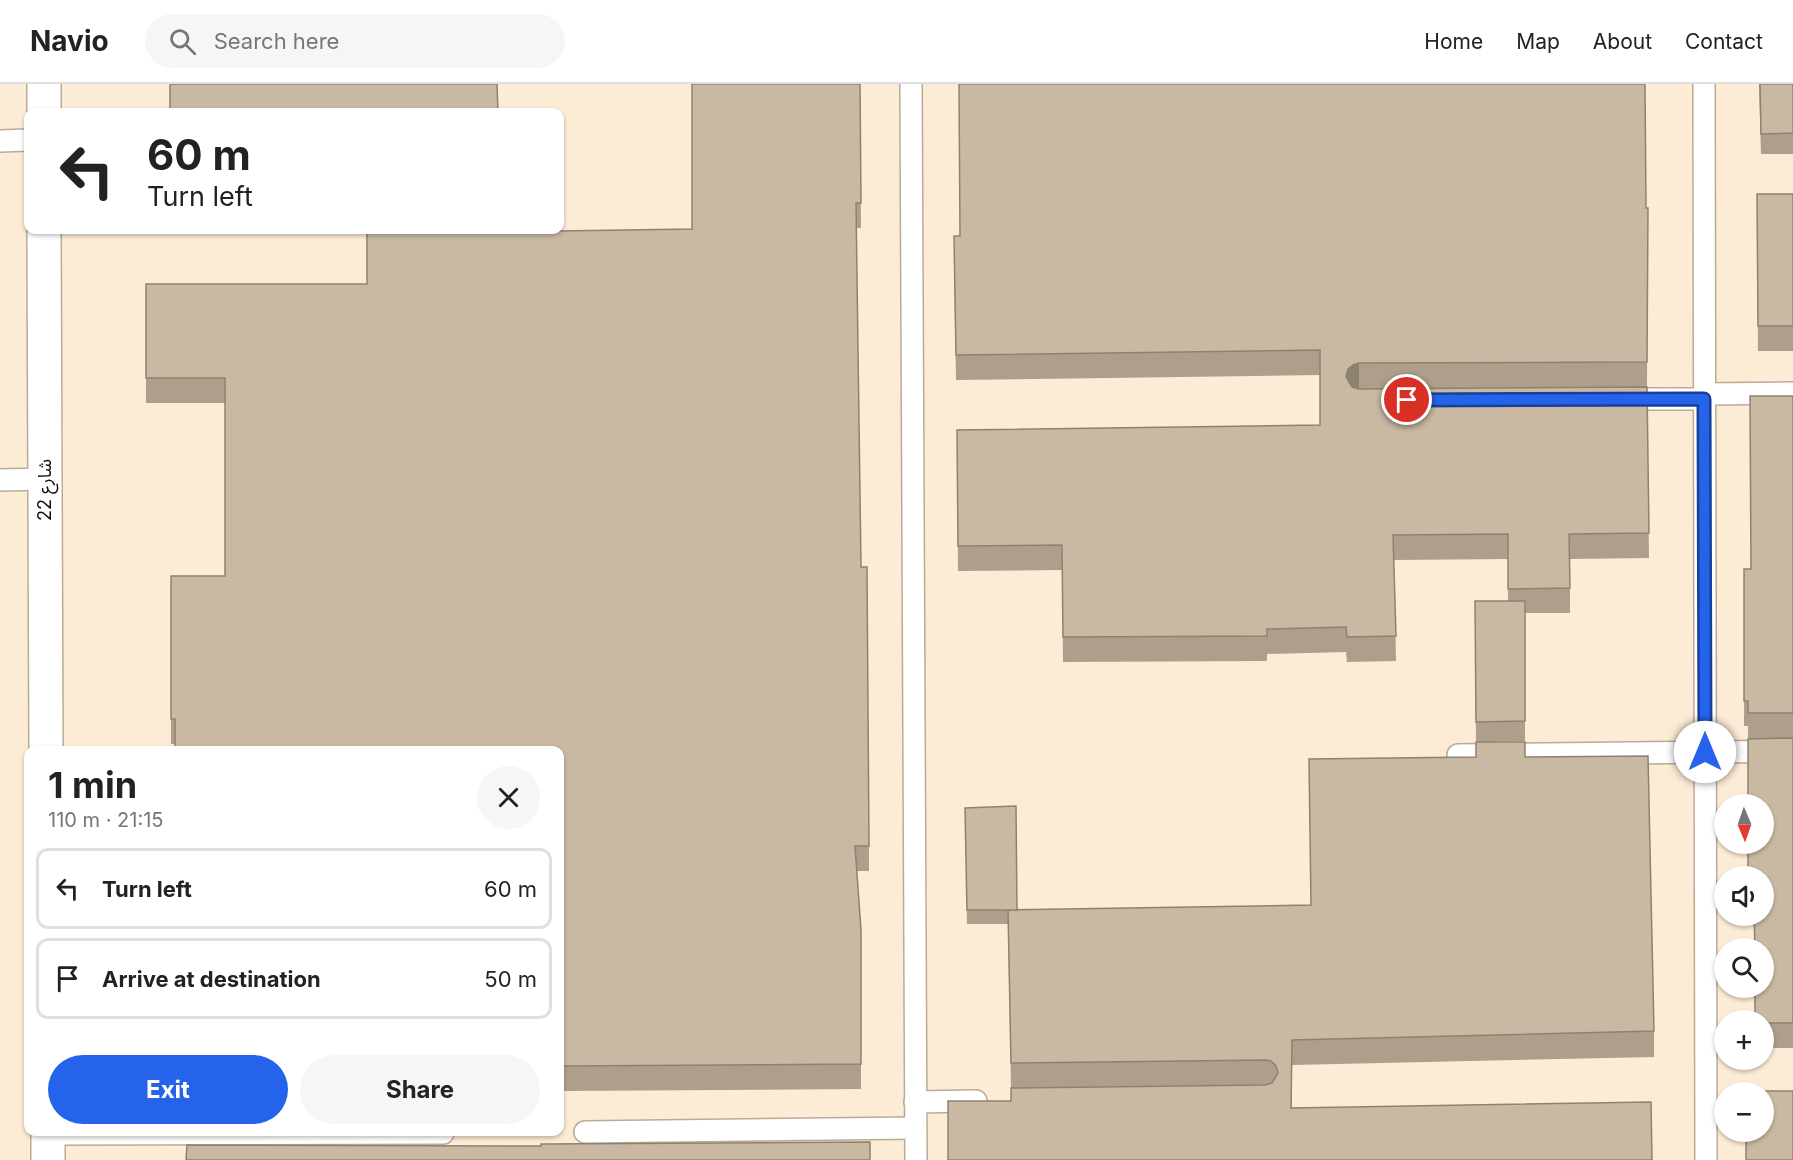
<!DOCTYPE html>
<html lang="en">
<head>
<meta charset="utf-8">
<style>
  :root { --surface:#fff; --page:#f6f6f6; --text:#222; --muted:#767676; --line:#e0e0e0; --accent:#2563eb }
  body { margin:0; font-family:Inter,"Noto Sans Arabic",sans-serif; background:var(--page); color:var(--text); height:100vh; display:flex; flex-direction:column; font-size:22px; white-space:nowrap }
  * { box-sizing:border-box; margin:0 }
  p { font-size:20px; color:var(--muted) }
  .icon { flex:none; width:33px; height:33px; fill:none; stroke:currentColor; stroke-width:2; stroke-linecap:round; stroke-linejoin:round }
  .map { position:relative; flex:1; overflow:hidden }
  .sheet { position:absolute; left:24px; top:662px; width:540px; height:390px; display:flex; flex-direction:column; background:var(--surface); border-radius:12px; box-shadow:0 2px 4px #0004 }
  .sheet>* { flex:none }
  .banner { position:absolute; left:24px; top:24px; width:540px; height:126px; border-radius:12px; box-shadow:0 2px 4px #0004; background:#fff; color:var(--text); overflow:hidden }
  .needle { width:39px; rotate:178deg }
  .controls { position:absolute; left:1714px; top:710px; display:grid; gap:12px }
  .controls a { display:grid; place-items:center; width:60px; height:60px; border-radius:50%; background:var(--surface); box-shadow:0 2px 4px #0004; font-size:30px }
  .pin { position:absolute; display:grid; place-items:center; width:51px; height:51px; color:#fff; margin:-26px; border:3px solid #fff; border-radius:50%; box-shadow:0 2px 6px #0007 }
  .me { position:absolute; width:66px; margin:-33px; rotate:0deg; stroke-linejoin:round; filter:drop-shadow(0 0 4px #0008) }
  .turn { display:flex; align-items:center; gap:21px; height:126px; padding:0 24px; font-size:27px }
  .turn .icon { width:78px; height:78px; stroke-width:2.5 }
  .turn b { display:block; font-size:42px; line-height:51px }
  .round { display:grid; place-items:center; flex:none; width:63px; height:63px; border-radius:32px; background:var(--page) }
  .head { display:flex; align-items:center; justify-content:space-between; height:102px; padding:0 24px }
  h1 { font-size:36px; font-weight:700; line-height:45px }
  .button { display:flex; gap:12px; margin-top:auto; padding:12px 24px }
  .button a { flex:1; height:69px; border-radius:36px; background:var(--accent); color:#fff; font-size:24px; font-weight:700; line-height:69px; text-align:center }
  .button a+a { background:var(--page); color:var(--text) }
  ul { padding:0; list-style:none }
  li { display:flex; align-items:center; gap:18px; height:81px; margin:0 12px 9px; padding:0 12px; border:3px solid var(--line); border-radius:12px }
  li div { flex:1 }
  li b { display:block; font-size:22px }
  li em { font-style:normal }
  header { display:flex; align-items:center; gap:36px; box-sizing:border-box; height:84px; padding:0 30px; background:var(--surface); border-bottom:2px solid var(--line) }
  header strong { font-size:28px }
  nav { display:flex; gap:33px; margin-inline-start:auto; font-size:21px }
  .search { width:420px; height:54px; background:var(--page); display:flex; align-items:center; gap:15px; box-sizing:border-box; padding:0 21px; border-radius:33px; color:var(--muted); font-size:22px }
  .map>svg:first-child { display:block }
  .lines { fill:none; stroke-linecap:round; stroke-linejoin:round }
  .service-casing { stroke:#bbab96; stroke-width:24 }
  .tertiary-casing { stroke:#bbab96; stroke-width:36 }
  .service { stroke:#fff; stroke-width:21 }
  .tertiary { stroke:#fff; stroke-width:33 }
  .wall { fill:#ad9f8c }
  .shaded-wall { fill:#8d8272 }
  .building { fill:#c9b9a3; stroke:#8d8272; stroke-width:1.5 }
  .route-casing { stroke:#184099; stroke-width:15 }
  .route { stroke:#2563eb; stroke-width:10 }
  .labels { text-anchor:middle; stroke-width:6; stroke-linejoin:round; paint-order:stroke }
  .street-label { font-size:18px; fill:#110c05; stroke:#fff }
</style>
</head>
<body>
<header>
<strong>Navio</strong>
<div class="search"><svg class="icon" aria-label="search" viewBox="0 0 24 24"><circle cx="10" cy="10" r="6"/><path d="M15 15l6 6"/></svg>Search here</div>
<nav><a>Home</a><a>Map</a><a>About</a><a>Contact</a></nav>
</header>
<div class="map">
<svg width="1793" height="1076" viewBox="0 0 1793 1076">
  <rect width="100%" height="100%" fill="#fcebd5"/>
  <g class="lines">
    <defs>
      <g id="service">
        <path d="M 911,0 L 916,1076"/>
        <path d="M 1704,0 L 1706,1076"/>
        <path d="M 0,57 L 28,56"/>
        <path d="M 1704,310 L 1793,309"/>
        <path d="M 1621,315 L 1704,315"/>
        <path d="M 0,396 L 45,395"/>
        <path d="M 1458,671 L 1793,667"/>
        <path d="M 915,1018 L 976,1017"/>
        <path d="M 585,1048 L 915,1044"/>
        <path d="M 48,1050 L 443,1049"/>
      </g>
      <g id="tertiary">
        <path d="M 44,0 L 44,28"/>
        <path d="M 44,146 L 46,666"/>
        <path d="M 48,1076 L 48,1047"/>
      </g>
    </defs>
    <use href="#service" class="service-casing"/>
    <use href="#tertiary" class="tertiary-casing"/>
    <use href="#service" class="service"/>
    <use href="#tertiary" class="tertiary"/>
  </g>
  <g class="wall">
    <path d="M 860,0 L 861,144 L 856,144 L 861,483 L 869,762 L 869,787 L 857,787 L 861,846 L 861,1005 L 560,1007 L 560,666 L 171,660 L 171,492 L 225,492 L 225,319 L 146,319 L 146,200 L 367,200 L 367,146 L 171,147 L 171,146 L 498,146 L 498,148 L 692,145 Z"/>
    <path d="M 1759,0 L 1793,0 L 1793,70 L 1761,70 Z"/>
    <path d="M 1757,110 L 1793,110 L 1793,267 L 1758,267 Z"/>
    <path d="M 1648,124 L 1647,303 L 1358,304 L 1647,303 L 1649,474 L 1570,475 L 1570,529 L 1525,529 L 1525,657 L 1476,658 L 1475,517 L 1508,517 L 1508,475 L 1394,476 L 1396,577 L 1347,578 L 1346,568 L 1267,570 L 1267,577 L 1063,578 L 1062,486 L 958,487 L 957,346 L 1320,341 L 1320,291 L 956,296 L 954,177 L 960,152 Z"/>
    <path d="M 1793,312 L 1793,964 L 1764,964 L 1764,831 L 1748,655 L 1748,642 L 1744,642 L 1744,485 L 1751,485 Z"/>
    <path d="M 1525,673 L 1654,947 L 1654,973 L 1292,981 L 1292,1024 L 1652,1076 L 1011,1017 L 1265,1001 L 1011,1004 L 1008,840 L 967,840 L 965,724 L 1017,826 L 1311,821 Z"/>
  </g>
  <path class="shaded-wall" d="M 1359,279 L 1359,304 L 1353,306 L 1346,293 L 1348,285 L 1353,281 Z"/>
  <g class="building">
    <path d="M 170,0 L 497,0 L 498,28 L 170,28 Z"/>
    <path d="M 692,0 L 860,0 L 861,119 L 856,119 L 861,483 L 867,483 L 869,762 L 855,762 L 861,846 L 861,980 L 560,982 L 560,666 L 175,666 L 175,635 L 171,635 L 171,492 L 225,492 L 225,294 L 146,294 L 146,200 L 367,200 L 367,146 L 498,146 L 498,148 L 692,145 Z"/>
    <path d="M 959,0 L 1645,0 L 1646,124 L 1648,124 L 1647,278 L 1359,279 L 1353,281 L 1348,285 L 1346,293 L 1352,303 L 1359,305 L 1647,303 L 1649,449 L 1569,450 L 1570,504 L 1508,505 L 1508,450 L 1393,451 L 1396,552 L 1347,553 L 1346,543 L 1267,545 L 1267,552 L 1063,553 L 1062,461 L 958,462 L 957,346 L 1320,341 L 1320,266 L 956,271 L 954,152 L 960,152 Z"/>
    <path d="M 1760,0 L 1793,0 L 1793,49 L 1761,50 Z"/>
    <path d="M 1757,110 L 1793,110 L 1793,242 L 1758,242 Z"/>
    <path d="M 1750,312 L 1793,312 L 1793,629 L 1748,629 L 1748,617 L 1744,617 L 1744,485 L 1751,485 Z"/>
    <path d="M 1475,517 L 1525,517 L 1525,637 L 1476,638 Z"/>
    <path d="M 1793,654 L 1793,939 L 1764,939 L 1764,936 L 1755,936 L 1755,903 L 1764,903 L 1764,864 L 1755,864 L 1754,831 L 1764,831 L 1764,792 L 1748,792 L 1748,759 L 1764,759 L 1764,720 L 1748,720 L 1748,655 Z"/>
    <path d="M 1476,658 L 1525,658 L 1525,673 L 1648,672 L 1654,947 L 1292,956 L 1291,1024 L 1651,1018 L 1652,1076 L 948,1076 L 948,1017 L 1011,1017 L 1011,1004 L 1265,1001 L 1272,999 L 1278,989 L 1276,982 L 1271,977 L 1265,976 L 1011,979 L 1008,826 L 1311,821 L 1309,675 L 1476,673 Z"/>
    <path d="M 1016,722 L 1017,826 L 967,826 L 965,724 Z"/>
    <path d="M 1746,1007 L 1793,1007 L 1793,1076 L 1746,1076 L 1746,1047 L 1764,1047 L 1764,1008 L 1746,1008 Z"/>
    <path d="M 870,1058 L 870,1076 L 186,1076 L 187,1061 L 541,1062 L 541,1060 Z"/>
  </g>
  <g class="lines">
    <defs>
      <path id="route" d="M 1407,316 L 1704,315 L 1705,668"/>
    </defs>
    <use href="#route" class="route-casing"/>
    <use href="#route" class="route"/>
  </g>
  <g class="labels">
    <g class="street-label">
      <text transform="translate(45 406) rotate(-90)" y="6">شارع 22</text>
    </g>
  </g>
</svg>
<div class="controls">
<a><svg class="needle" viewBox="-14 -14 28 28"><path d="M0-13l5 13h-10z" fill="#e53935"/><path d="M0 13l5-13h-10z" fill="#767676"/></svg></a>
<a><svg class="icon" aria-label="sound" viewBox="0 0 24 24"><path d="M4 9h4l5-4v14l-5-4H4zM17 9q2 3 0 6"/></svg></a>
<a><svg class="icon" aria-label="search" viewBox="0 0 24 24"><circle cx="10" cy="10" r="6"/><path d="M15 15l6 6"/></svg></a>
<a>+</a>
<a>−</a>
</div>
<div class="pin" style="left:1407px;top:316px;background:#d93025"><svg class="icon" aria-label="arrive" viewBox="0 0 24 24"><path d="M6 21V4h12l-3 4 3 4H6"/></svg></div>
<svg class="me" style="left:1705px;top:668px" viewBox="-20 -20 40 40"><circle r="19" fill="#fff"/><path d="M0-13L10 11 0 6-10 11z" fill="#2563eb"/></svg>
<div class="banner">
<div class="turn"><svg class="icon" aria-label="left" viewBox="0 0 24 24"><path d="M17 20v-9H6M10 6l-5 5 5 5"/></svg><div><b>60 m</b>Turn left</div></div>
</div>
<section class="sheet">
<div class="head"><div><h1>1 min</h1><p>110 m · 21:15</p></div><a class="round"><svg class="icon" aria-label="close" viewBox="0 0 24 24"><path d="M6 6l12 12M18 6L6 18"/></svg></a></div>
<ul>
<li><svg class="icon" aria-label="left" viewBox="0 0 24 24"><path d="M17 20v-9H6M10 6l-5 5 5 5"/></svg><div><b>Turn left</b></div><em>60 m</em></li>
<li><svg class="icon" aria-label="arrive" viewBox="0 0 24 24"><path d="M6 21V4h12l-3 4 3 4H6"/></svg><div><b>Arrive at destination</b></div><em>50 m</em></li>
</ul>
<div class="button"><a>Exit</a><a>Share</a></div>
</section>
</div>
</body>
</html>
